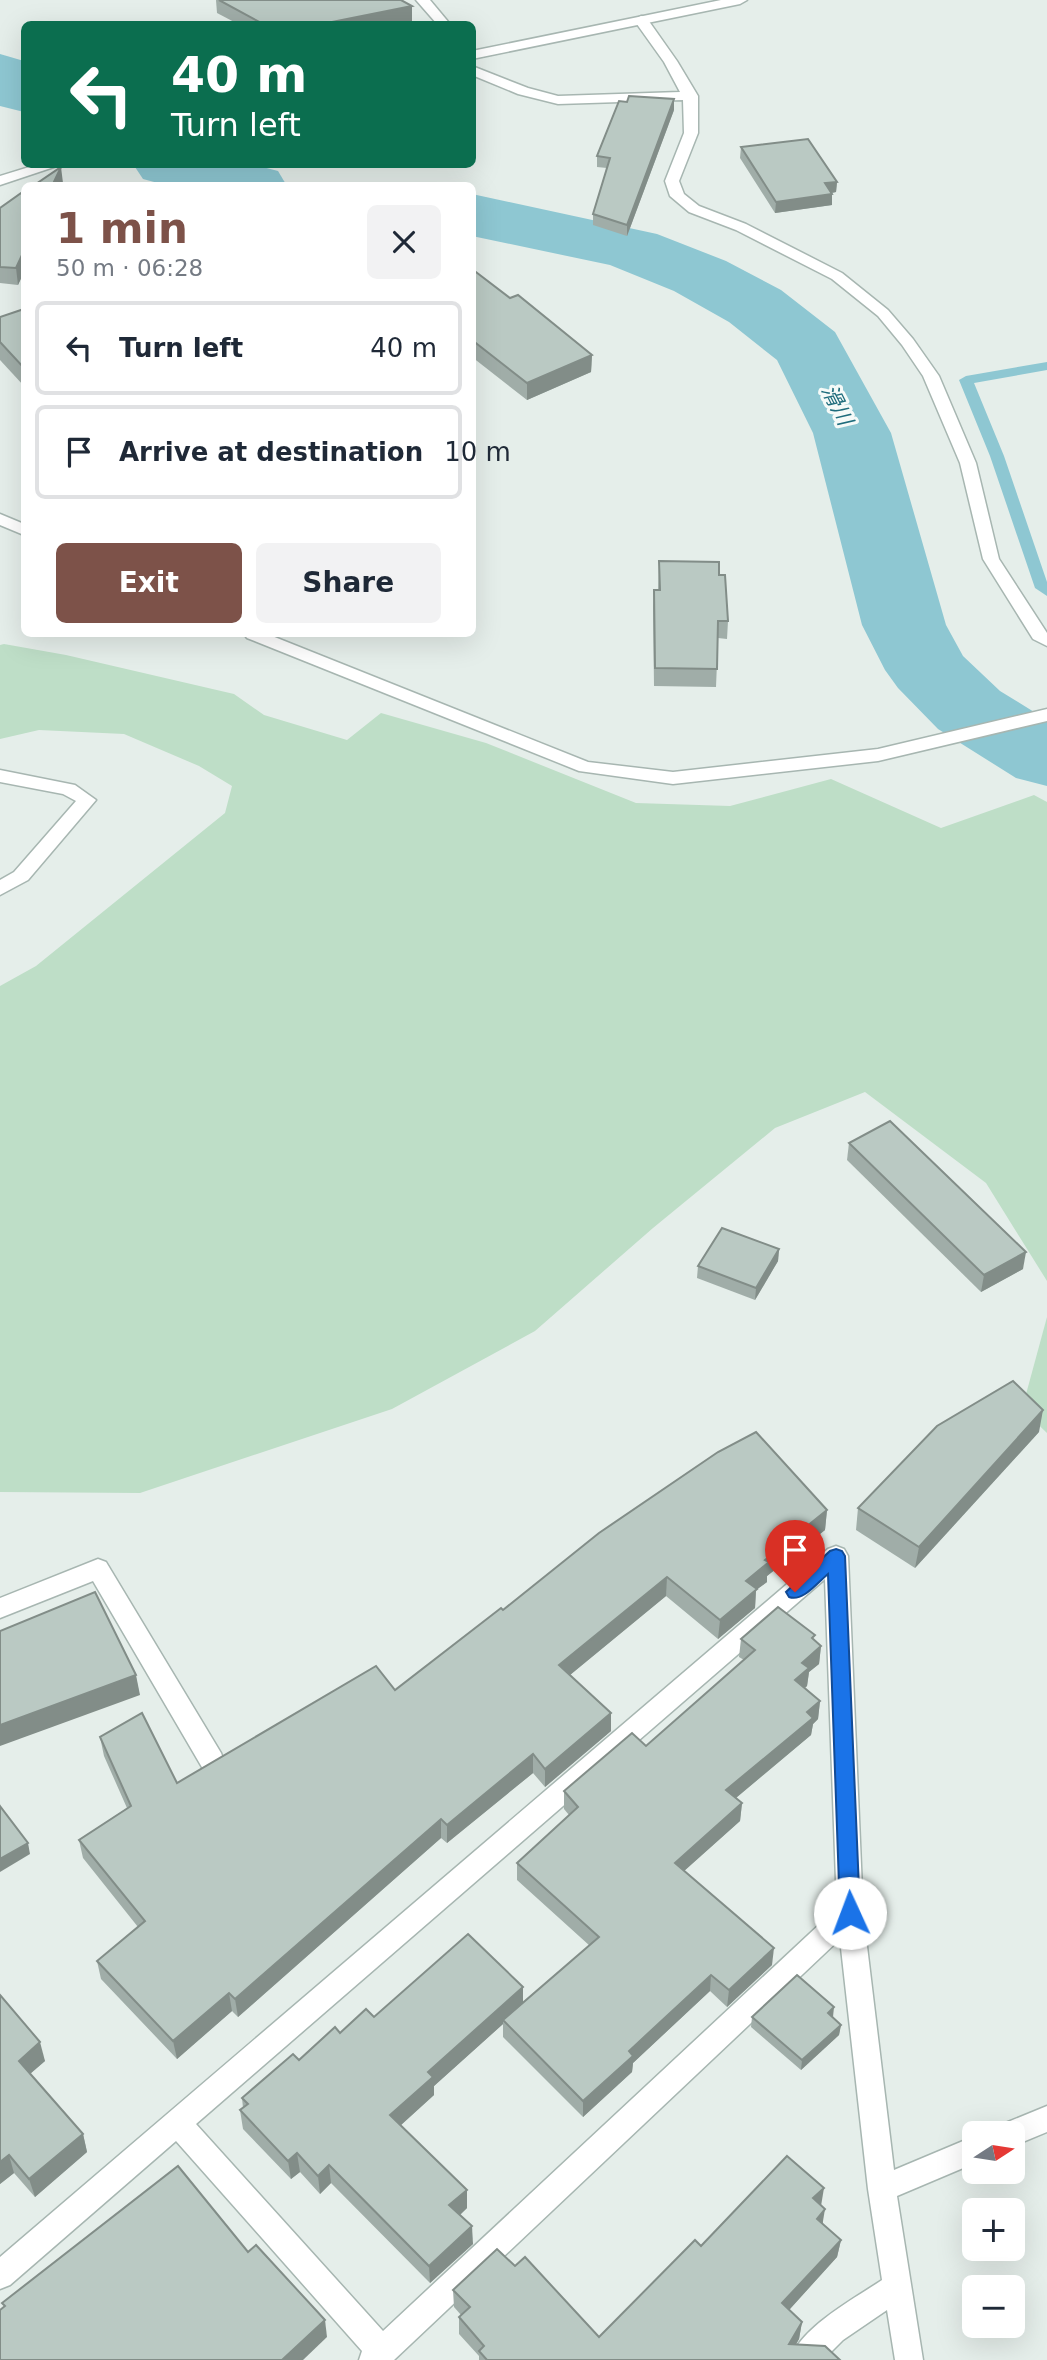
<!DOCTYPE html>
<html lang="en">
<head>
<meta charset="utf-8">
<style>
  :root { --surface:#fff; --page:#f2f2f3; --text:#1f2937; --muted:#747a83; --line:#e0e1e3; --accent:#7d5249 }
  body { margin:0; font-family:"DejaVu Sans","Noto Sans JP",sans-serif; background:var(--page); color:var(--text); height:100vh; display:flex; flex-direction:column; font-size:26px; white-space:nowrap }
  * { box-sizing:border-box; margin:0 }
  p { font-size:23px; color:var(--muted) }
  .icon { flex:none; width:38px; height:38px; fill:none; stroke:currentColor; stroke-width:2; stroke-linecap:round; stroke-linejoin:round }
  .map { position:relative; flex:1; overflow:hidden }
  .drawer { position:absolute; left:21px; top:182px; width:455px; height:455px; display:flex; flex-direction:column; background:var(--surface); border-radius:10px; box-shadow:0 7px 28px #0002 }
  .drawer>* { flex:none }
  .banner { position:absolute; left:21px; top:21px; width:455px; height:147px; border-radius:10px; box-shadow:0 7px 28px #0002; background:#0b6e4f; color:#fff; overflow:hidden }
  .needle { width:46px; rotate:78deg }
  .tools { position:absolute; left:962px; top:2121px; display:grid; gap:14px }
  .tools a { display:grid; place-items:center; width:63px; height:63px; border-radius:10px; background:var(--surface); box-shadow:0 7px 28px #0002; font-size:35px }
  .pin { position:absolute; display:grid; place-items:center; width:60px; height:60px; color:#fff; margin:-72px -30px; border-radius:50% 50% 50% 0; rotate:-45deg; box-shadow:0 0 7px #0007 }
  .pin .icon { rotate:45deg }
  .me { position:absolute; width:77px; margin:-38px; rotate:358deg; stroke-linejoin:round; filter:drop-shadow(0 0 5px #0008) }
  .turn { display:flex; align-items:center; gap:24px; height:147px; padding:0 35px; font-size:32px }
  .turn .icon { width:91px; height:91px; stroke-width:2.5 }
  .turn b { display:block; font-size:49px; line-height:60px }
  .round { display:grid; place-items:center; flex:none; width:74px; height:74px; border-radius:10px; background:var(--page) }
  .head { display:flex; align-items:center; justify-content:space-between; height:119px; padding:0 35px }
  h1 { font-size:42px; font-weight:700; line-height:52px; color:var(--accent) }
  .primary-button { display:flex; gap:14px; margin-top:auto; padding:14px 35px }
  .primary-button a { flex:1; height:80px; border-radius:10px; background:var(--accent); color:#fff; font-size:28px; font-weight:700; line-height:80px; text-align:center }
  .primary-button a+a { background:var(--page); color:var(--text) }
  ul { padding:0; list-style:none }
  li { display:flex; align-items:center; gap:21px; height:94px; margin:0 14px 10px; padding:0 21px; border:4px solid var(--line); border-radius:10px }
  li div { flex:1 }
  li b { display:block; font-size:26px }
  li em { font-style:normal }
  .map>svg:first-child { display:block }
  .green { fill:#bedec7 }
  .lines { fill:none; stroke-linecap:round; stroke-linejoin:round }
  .stream { fill:#8ec7d2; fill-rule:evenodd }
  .river { fill:#8ec7d2; fill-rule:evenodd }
  .minor-casing { stroke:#a7b6b1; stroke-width:3 }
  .tertiary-casing { stroke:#a7b6b1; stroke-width:3 }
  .minor { fill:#fff; fill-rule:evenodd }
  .tertiary { fill:#fff; fill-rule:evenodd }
  .wall { fill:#a0ada8 }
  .shaded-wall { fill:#828d88 }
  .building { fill:#bac9c3; stroke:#828d88; stroke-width:2 }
  .route { fill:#1a73e8; stroke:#114b97; stroke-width:2 }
  .labels { text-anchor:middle; stroke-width:6; stroke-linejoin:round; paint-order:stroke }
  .far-water-label { font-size:21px; font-style:italic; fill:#1e6c7c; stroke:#f5faf8 }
</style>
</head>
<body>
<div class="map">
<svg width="1047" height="2360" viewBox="0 0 1047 2360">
  <rect width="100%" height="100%" fill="#e5eeea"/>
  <g class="green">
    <path d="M 4,644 L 66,655 L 234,694 L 264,715 L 347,740 L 381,713 L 486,743 L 636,803 L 730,806 L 831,779 L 941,828 L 1034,795 L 1047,802 L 1047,1281 L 986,1183 L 865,1092 L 775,1128 L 653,1228 L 535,1331 L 392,1409 L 140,1493 L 0,1492 L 0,986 L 36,966 L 225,813 L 232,786 L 199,766 L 124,734 L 39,730 L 0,739 L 0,645 Z"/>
    <path d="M 1047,1317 L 1047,1433 L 1022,1409 Z"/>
  </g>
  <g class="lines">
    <path class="stream" d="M 1047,362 L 1047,370 L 974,383 L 1004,456 L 1047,582 L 1047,596 L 1035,588 L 990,456 L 959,380 L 966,376 Z"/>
    <g class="river">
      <path d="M 0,54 L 24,61 L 24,112 L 0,106 Z"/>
      <path d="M 133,164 L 251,164 L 278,171 L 287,186 L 169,186 L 143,179 Z"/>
      <path d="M 472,194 L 657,234 L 726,261 L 781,290 L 835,332 L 891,433 L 946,625 L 963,656 L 1000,691 L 1047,720 L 1047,786 L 1016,778 L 938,729 L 898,688 L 885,670 L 862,625 L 813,433 L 777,360 L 729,322 L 674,291 L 610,265 L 472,236 Z"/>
    </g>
    <defs>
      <g id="minor">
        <path d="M 416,0 L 430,0 L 450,24 L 437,24 Z"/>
        <path d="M 641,16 L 646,17 L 677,61 L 698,96 L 698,133 L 679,181 L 684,194 L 699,206 L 746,224 L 842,273 L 888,310 L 913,339 L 939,376 L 976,463 L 999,559 L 1047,633 L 1047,646 L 1033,639 L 983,559 L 960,463 L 923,376 L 902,345 L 878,316 L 832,279 L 736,230 L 689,212 L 670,196 L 665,181 L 684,133 L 683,100 L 558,104 L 518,94 L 472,75 L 472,66 L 528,88 L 558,96 L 680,92 L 664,62 L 634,20 Z"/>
        <path d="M 0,514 L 24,524 L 24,535 L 0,525 Z"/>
        <path d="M 244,634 L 267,634 L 588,762 L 673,772 L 878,749 L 1047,709 L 1047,721 L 878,761 L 673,784 L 579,771 L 247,638 Z"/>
        <path d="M 0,770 L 75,785 L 96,800 L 28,880 L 0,895 L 0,880 L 14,872 L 76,801 L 63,794 L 0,782 Z"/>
        <path d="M 836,1546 L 844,1549 L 848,1556 L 863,1913 L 894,2170 L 975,2136 L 975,2163 L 897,2196 L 923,2360 L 895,2360 L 887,2310 L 843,2340 L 823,2360 L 789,2360 C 803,2326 852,2300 882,2280 L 868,2189 L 840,1939 L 394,2360 L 359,2360 L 362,2351 L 176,2141 L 10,2285 L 0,2289 L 0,2257 L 828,1549 ZM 825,1579 L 837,1908 L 383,2331 L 196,2124 Z"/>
        <path d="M 98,1559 L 106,1562 L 221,1753 L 224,1761 L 221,1769 L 212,1772 L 203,1769 L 93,1581 L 0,1618 L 0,1598 Z"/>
        <path d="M 1047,2106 L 1047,2132 L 1013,2146 L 1013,2133 L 999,2133 L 1003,2124 Z"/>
      </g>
      <g id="tertiary">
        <path d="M 721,0 L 747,0 L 740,4 L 472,59 L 472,51 Z"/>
        <path d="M 39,164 L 63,164 L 0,185 L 0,176 Z"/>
      </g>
    </defs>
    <use href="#minor" class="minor-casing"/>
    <use href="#tertiary" class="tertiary-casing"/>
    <use href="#minor" class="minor"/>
    <use href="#tertiary" class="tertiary"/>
  </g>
  <g class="wall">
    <path d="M 216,0 L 401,0 L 412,6 L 412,21 L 394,24 L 238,24 L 217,13 Z"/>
    <path d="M 674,110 L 627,236 L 593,225 L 593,214 L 607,168 L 597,167 L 597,156 Z"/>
    <path d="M 741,147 L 837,182 L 836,192 L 832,193 L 832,205 L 775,213 L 740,158 Z"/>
    <path d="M 24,191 L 24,272 L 18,285 L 0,283 L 0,208 Z"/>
    <path d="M 472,269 L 510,298 L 592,355 L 591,372 L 527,400 L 472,357 Z"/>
    <path d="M 24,309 L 24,386 L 0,360 L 0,317 Z"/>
    <path d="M 659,561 L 728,621 L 727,639 L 718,638 L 716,687 L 654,686 L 653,607 L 654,590 L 658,590 Z"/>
    <path d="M 849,1143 L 1023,1269 L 981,1292 L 847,1160 Z"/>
    <path d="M 779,1249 L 778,1261 L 755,1300 L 697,1278 L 698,1266 Z"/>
    <path d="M 1039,1432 L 915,1568 L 856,1530 L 858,1508 Z"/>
    <path d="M 827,1510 L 825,1530 L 767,1576 L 767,1582 L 756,1590 L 755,1608 L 718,1639 L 666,1596 L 570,1675 L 611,1731 L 545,1787 L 533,1773 L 447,1843 L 441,1838 L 238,2017 L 232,2011 L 177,2059 L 101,1979 L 97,1961 L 138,1927 L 83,1858 L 79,1840 L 127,1808 L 104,1756 L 100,1737 L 177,1783 L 395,1690 L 503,1610 Z"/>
    <path d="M 741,1639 L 814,1640 L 821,1646 L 819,1664 L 809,1672 L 807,1686 L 805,1688 L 820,1701 L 818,1719 L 813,1724 L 811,1735 L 736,1798 L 742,1803 L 740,1821 L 684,1871 L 772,1965 L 727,2007 L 710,1991 L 633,2063 L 632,2072 L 583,2117 L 503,2037 L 503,2024 L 434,2086 L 434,2095 L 400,2126 L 467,2208 L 460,2215 L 473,2244 L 430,2283 L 331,2183 L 320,2194 L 300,2172 L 291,2179 L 243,2129 L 240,2110 L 243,2108 L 242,2098 L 340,2033 L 374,2017 L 523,2003 L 590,1946 L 517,1880 L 517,1863 L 569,1815 L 564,1809 L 564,1791 L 646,1746 L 744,1660 L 739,1657 Z"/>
    <path d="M 0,1995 L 45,2061 L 30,2074 L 83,2134 L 87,2152 L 35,2197 L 14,2173 L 0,2184 Z"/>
    <path d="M 752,2017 L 832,2017 L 841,2025 L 839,2035 L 801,2070 L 751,2027 Z"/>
    <path d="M 821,2205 L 823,2224 L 841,2240 L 837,2257 L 789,2310 L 802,2322 L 799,2339 L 796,2344 L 840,2360 L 479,2360 L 479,2356 L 459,2334 L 459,2317 L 461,2315 L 454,2307 L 453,2290 L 515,2266 L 599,2337 L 701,2246 Z"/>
  </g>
  <g class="shaded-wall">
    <path d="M 412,6 L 412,21 L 394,24 L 322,24 Z"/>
    <path d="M 674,99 L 674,110 L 627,236 L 627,225 Z"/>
    <path d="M 61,167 L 63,183 L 62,186 L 52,186 Z"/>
    <path d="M 837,182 L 836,192 L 825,194 L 825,183 Z"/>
    <path d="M 832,194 L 832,205 L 775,213 L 776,202 Z"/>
    <path d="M 22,255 L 24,272 L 18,285 L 16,268 Z"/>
    <path d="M 592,355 L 591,372 L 527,400 L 527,383 Z"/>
    <path d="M 779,1249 L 778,1261 L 755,1300 L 756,1288 Z"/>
    <path d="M 1026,1252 L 1023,1269 L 981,1292 L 984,1275 Z"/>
    <path d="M 1043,1410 L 1039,1432 L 915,1568 L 919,1547 Z"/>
    <path d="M 827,1510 L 825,1530 L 767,1576 L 767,1582 L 756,1590 L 755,1608 L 718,1639 L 720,1620 L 746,1581 L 765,1560 Z"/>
    <path d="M 667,1577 L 666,1596 L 559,1684 L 559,1665 Z"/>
    <path d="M 821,1646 L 819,1664 L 809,1672 L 807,1686 L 793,1697 L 795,1680 L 802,1663 Z"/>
    <path d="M 136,1675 L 140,1695 L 0,1746 L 0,1725 Z"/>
    <path d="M 820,1701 L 818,1719 L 813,1724 L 811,1735 L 725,1807 L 726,1790 L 807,1712 Z"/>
    <path d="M 611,1713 L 611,1731 L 545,1787 L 545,1769 Z"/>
    <path d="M 533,1754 L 533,1773 L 447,1843 L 447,1825 Z"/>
    <path d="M 742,1803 L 740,1821 L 674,1880 L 675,1863 Z"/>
    <path d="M 441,1819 L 441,1838 L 238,2017 L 235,1999 Z"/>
    <path d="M 28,1843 L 30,1854 L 0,1872 L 0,1859 Z"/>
    <path d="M 774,1948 L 772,1965 L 727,2007 L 729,1990 Z"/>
    <path d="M 711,1975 L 710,1991 L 633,2063 L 632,2072 L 583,2117 L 583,2101 L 629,2051 Z"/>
    <path d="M 523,1987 L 523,2006 L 503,2020 L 503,2024 L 434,2086 L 434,2095 L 391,2134 L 390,2115 L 428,2072 Z"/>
    <path d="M 229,1993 L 232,2011 L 177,2059 L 173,2041 Z"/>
    <path d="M 834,2007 L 833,2017 L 828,2013 Z"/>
    <path d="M 841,2025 L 839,2035 L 801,2070 L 802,2060 Z"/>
    <path d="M 40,2042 L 45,2061 L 24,2079 L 19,2061 Z"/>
    <path d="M 83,2134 L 87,2152 L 35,2197 L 29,2179 Z"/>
    <path d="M 297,2153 L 300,2172 L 291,2179 L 288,2161 Z"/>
    <path d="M 9,2155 L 14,2173 L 0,2184 L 0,2162 Z"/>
    <path d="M 329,2165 L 331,2183 L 320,2194 L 318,2176 Z"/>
    <path d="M 824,2188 L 821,2206 L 813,2198 Z"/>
    <path d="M 467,2190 L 467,2208 L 450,2224 L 449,2205 Z"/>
    <path d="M 825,2209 L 822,2227 L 817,2219 Z"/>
    <path d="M 472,2226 L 473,2244 L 430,2283 L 429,2266 Z"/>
    <path d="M 841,2240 L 837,2257 L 780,2320 L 782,2303 Z"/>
    <path d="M 325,2320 L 327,2337 L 303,2360 L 282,2360 Z"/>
    <path d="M 802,2322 L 799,2339 L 787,2360 L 789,2344 Z"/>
  </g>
  <g class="building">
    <path d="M 219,0 L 401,0 L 412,6 L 322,24 L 263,24 Z"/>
    <path d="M 629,96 L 674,99 L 627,225 L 593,214 L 610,158 L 597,156 L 619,101 L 627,102 Z"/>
    <path d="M 808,139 L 837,182 L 825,183 L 832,194 L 776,202 L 741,147 Z"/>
    <path d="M 61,167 L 52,186 L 33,186 Z"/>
    <path d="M 24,191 L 24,256 L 22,255 L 16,268 L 0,267 L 0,208 Z"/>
    <path d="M 472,269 L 510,298 L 518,295 L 592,355 L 527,383 L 472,340 Z"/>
    <path d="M 24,309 L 24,368 L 0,342 L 0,317 Z"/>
    <path d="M 659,561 L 719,562 L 719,575 L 725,575 L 728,621 L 718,621 L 717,669 L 655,668 L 654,590 L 660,590 Z"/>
    <path d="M 890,1121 L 1026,1252 L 984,1275 L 849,1143 Z"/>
    <path d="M 722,1228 L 779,1249 L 756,1288 L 698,1266 Z"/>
    <path d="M 1013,1381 L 1043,1410 L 919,1547 L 858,1508 L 937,1426 Z"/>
    <path d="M 756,1432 L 827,1510 L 765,1560 L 769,1562 L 746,1581 L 757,1589 L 720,1620 L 667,1577 L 559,1665 L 611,1713 L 545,1769 L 533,1754 L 447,1825 L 441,1819 L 235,1999 L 229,1993 L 173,2041 L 97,1961 L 145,1921 L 79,1840 L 131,1806 L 100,1737 L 142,1713 L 177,1783 L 376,1666 L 395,1690 L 501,1608 L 503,1610 L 599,1533 L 718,1452 Z"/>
    <path d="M 95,1592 L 136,1675 L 0,1725 L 0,1631 Z"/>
    <path d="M 778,1607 L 815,1635 L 812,1638 L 821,1646 L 802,1663 L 809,1668 L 795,1680 L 820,1701 L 807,1712 L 813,1718 L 726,1790 L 742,1803 L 675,1863 L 774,1948 L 729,1990 L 711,1975 L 629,2051 L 633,2056 L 583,2101 L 503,2020 L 599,1937 L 517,1863 L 578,1807 L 564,1791 L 632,1733 L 646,1746 L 755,1650 L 741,1639 Z"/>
    <path d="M 0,1806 L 28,1843 L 0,1859 Z"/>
    <path d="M 468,1934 L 523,1987 L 428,2072 L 433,2077 L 390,2115 L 467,2190 L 449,2205 L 472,2226 L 429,2266 L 329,2165 L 318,2176 L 297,2153 L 288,2161 L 240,2110 L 248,2104 L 242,2098 L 293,2054 L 299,2060 L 335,2027 L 340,2033 L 366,2009 L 374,2017 Z"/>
    <path d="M 797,1975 L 834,2007 L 828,2013 L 841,2025 L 802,2060 L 752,2017 Z"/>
    <path d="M 0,1995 L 40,2042 L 19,2061 L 83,2134 L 29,2179 L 9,2155 L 0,2162 Z"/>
    <path d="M 787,2156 L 824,2188 L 813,2198 L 825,2209 L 817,2219 L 841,2240 L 782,2303 L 802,2322 L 789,2344 L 825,2346 L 840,2360 L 487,2360 L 479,2351 L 484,2346 L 459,2317 L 470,2307 L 453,2290 L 497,2249 L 515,2266 L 525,2257 L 599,2337 L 695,2240 L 701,2246 Z"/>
    <path d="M 178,2166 L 248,2252 L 256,2245 L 325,2320 L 282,2360 L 0,2360 L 0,2310 L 5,2306 L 2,2303 Z"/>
  </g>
  <path class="route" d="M 836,1549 L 842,1551 L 845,1556 L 860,1913 L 857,1920 L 850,1922 L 843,1920 L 840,1913 L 828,1574 C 817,1583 803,1602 789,1597 L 786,1592 L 830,1551 Z"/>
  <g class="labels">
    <g class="far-water-label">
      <text transform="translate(837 405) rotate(63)" y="7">滑川</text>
    </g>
  </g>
</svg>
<div class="tools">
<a><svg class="needle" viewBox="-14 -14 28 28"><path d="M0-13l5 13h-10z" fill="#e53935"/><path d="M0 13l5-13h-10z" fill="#747a83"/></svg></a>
<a>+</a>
<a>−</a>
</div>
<div class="pin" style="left:795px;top:1592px;background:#d93025"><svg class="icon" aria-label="arrive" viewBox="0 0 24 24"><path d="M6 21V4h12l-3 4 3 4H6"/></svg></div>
<svg class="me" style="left:850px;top:1913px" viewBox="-20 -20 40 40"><circle r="19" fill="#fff"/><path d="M0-13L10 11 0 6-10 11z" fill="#1a73e8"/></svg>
<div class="banner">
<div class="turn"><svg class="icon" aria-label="left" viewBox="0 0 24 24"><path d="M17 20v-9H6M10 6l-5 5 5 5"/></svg><div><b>40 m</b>Turn left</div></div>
</div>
<section class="drawer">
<div class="head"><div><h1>1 min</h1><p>50 m · 06:28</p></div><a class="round"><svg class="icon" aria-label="close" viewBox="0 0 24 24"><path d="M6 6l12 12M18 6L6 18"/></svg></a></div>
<ul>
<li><svg class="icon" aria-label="left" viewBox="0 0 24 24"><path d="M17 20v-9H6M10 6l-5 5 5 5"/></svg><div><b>Turn left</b></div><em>40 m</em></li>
<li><svg class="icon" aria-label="arrive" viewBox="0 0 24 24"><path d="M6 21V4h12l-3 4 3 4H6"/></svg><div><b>Arrive at destination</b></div><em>10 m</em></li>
</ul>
<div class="primary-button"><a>Exit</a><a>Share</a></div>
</section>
</div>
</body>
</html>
